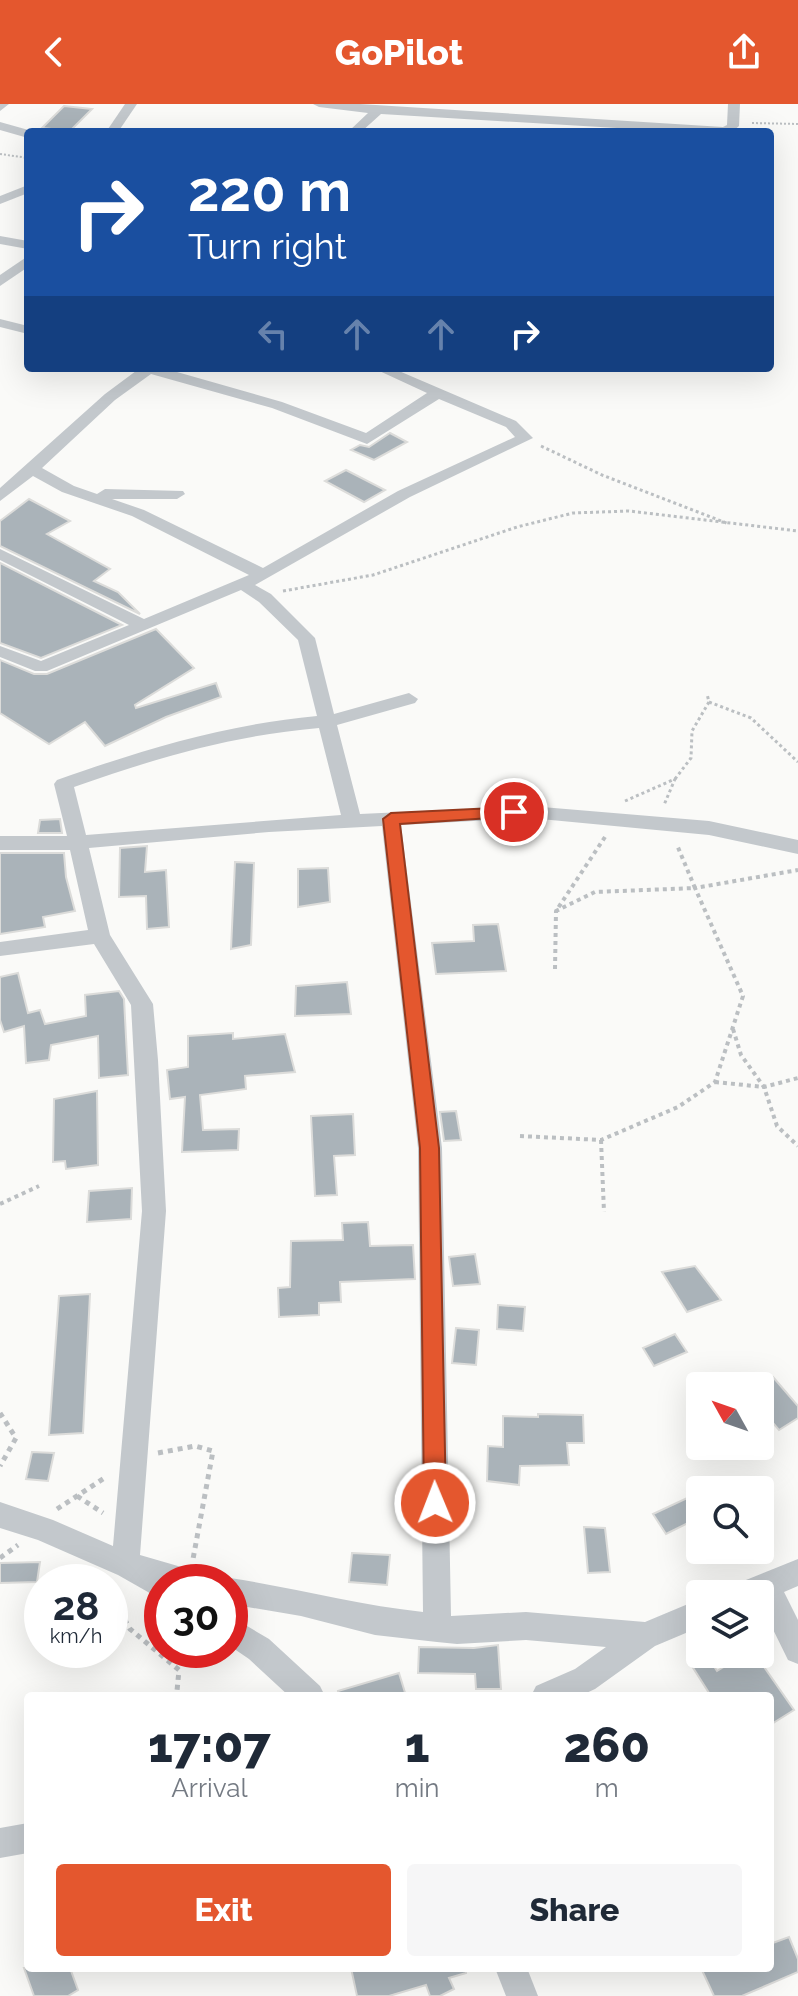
<!DOCTYPE html>
<html lang="en">
<head>
<meta charset="utf-8">
<style>
  :root { --surface:#fff; --page:#f6f6f7; --text:#1f2937; --muted:#747a83; --accent:#e4572e }
  body { margin:0; font-family:Raleway,sans-serif; background:var(--page); color:var(--text); height:100vh; display:flex; flex-direction:column; font-size:30px; white-space:nowrap }
  * { box-sizing:border-box; margin:0 }
  p { font-size:26px; color:var(--muted) }
  .icon { flex:none; width:44px; height:44px; fill:none; stroke:currentColor; stroke-width:2; stroke-linecap:round; stroke-linejoin:round }
  .map { position:relative; flex:1; overflow:hidden }
  .drawer { position:absolute; left:24px; top:1588px; width:750px; height:280px; display:flex; flex-direction:column; background:var(--surface); border-radius:8px; box-shadow:0 8px 32px #0002 }
  .drawer>* { flex:none }
  .top-card { position:absolute; left:24px; top:24px; width:750px; height:244px; border-radius:8px; box-shadow:0 8px 32px #0002; background:#1a4fa0; color:#fff; overflow:hidden }
  .needle { width:52px; rotate:310deg }
  .buttons { position:absolute; left:686px; top:1268px; display:grid; gap:16px }
  .buttons a { display:grid; place-items:center; width:88px; height:88px; border-radius:8px; background:var(--surface); box-shadow:0 8px 32px #0002; font-size:40px }
  .speed { position:absolute; left:24px; top:1460px; display:flex; gap:16px; font-size:40px; font-weight:700; text-align:center }
  .speed>* { display:grid; place-content:center; width:104px; height:104px; border-radius:50%; background:var(--surface); box-shadow:0 8px 32px #0002; line-height:1 }
  .speed small { font-size:20px; font-weight:400 }
  .speed .limit { border:12px solid #d22; background:#fff; color:#111 }
  .pin { position:absolute; display:grid; place-items:center; width:68px; height:68px; color:#fff; margin:-34px; border:4px solid #fff; border-radius:50%; box-shadow:0 2px 8px #0007 }
  .me { position:absolute; width:88px; margin:-44px; rotate:359deg; stroke-linejoin:round; filter:drop-shadow(0 0 6px #0008) }
  .turn { display:flex; align-items:center; gap:28px; height:168px; padding:0 32px; font-size:36px }
  .turn .icon { width:104px; height:104px; stroke-width:2.5 }
  .turn b { display:block; font-size:56px; line-height:68px }
  .lanes { display:flex; align-items:center; height:76px; padding:0 32px; background:#0003; justify-content:center; gap:40px; direction:ltr }
  .lanes .off { opacity:.35 }
  .eta { display:flex; justify-content:space-evenly; align-items:center; height:136px; text-align:center }
  .eta b { font-size:48px; font-weight:800; line-height:56px }
  .cta { display:flex; gap:16px; margin-top:auto; padding:16px 32px }
  .cta a { flex:1; height:92px; border-radius:8px; background:var(--accent); color:#fff; font-size:32px; font-weight:800; line-height:92px; text-align:center }
  .cta a+a { background:var(--page); color:var(--text) }
  header { display:flex; justify-content:space-between; align-items:center; height:104px; padding:0 32px; background:var(--accent); color:#fff; font-size:36px; font-weight:800 }
  .map>svg:first-child { display:block }
  .building { fill:#aab3b9; stroke:#dcdcda; stroke-width:2 }
  .lines { fill:none; stroke-linecap:round; stroke-linejoin:round }
  .path-far3 { stroke:#bbbfc2; stroke-width:2; stroke-dasharray:2 2; stroke-linecap:butt }
  .path-far2 { stroke:#bbbfc2; stroke-width:3; stroke-dasharray:3 3; stroke-linecap:butt }
  .path-far1 { stroke:#bbbfc2; stroke-width:4; stroke-dasharray:4 4; stroke-linecap:butt }
  .path { stroke:#bbbfc2; stroke-width:5; stroke-dasharray:5 5; stroke-linecap:butt }
  .street { fill:#c3c8cc; fill-rule:evenodd }
  .route { fill:#e4572e; stroke:#94391e; stroke-width:2 }
</style>
</head>
<body>
<header><svg class="icon" aria-label="back" viewBox="0 0 24 24"><path d="M15 5l-7 7 7 7"/></svg>GoPilot<svg class="icon" aria-label="share" viewBox="0 0 24 24"><path d="M12 15V3M7 8l5-5 5 5M5 13v7h14v-7"/></svg></header>
<div class="map">
<svg width="798" height="1892" viewBox="0 0 798 1892">
  <rect width="100%" height="100%" fill="#fafaf8"/>
  <g class="building">
    <path d="M 64,2 L 92,5 L 70,27 L 42,24 Z"/>
    <path d="M 390,329 L 407,338 L 374,356 L 351,346 L 360,341 L 369,343 Z"/>
    <path d="M 346,366 L 385,386 L 364,398 L 325,377 Z"/>
    <path d="M 29,395 L 70,417 L 47,430 L 110,465 L 94,477 L 118,488 L 140,510 L 0,442 L 0,417 Z"/>
    <path d="M 0,459 L 122,521 L 41,554 L 0,539 Z"/>
    <path d="M 156,525 L 194,564 L 135,601 L 136,604 L 216,579 L 221,593 L 166,613 L 105,642 L 85,618 L 49,640 L 0,609 L 0,556 L 34,570 L 47,570 Z"/>
    <path d="M 60,715 L 62,729 L 38,729 L 40,716 Z"/>
    <path d="M 147,742 L 145,768 L 166,766 L 169,823 L 147,825 L 146,792 L 119,793 L 120,744 Z"/>
    <path d="M 0,749 L 64,749 L 66,773 L 75,807 L 43,813 L 45,823 L 0,830 Z"/>
    <path d="M 235,758 L 254,759 L 251,841 L 231,845 Z"/>
    <path d="M 328,764 L 330,798 L 298,803 L 298,765 Z"/>
    <path d="M 498,820 L 506,867 L 436,870 L 432,839 L 474,837 L 473,821 Z"/>
    <path d="M 18,869 L 28,909 L 40,906 L 45,920 L 86,912 L 85,891 L 119,887 L 124,895 L 128,971 L 99,974 L 98,932 L 51,941 L 49,956 L 26,959 L 24,922 L 4,928 L 0,916 L 0,873 Z"/>
    <path d="M 347,878 L 351,910 L 295,912 L 296,882 Z"/>
    <path d="M 233,929 L 233,935 L 285,930 L 295,968 L 245,972 L 246,985 L 200,991 L 203,1026 L 239,1025 L 238,1046 L 182,1048 L 185,993 L 170,995 L 167,966 L 188,963 L 188,932 Z"/>
    <path d="M 97,987 L 98,1061 L 66,1065 L 65,1057 L 53,1058 L 54,995 Z"/>
    <path d="M 456,1007 L 461,1036 L 444,1037 L 440,1008 Z"/>
    <path d="M 353,1010 L 355,1051 L 334,1052 L 337,1091 L 315,1092 L 311,1012 Z"/>
    <path d="M 132,1084 L 131,1115 L 87,1118 L 89,1087 Z"/>
    <path d="M 368,1118 L 370,1142 L 413,1141 L 415,1175 L 340,1178 L 341,1198 L 319,1199 L 319,1211 L 279,1213 L 278,1184 L 290,1183 L 291,1137 L 343,1136 L 342,1119 Z"/>
    <path d="M 475,1150 L 480,1180 L 453,1182 L 449,1153 Z"/>
    <path d="M 695,1162 L 721,1196 L 687,1208 L 662,1168 Z"/>
    <path d="M 90,1190 L 83,1329 L 49,1331 L 59,1192 Z"/>
    <path d="M 498,1201 L 525,1203 L 523,1227 L 497,1225 Z"/>
    <path d="M 456,1224 L 479,1226 L 476,1261 L 452,1259 Z"/>
    <path d="M 675,1230 L 687,1248 L 654,1262 L 643,1244 Z"/>
    <path d="M 773,1273 L 798,1302 L 798,1314 L 779,1326 L 760,1304 L 760,1281 Z"/>
    <path d="M 538,1310 L 583,1311 L 584,1339 L 567,1339 L 569,1361 L 520,1362 L 519,1381 L 487,1377 L 488,1342 L 503,1343 L 503,1312 L 538,1313 Z"/>
    <path d="M 32,1348 L 54,1349 L 48,1377 L 26,1375 Z"/>
    <path d="M 700,1388 L 700,1413 L 666,1430 L 653,1410 Z"/>
    <path d="M 584,1423 L 605,1424 L 610,1468 L 588,1469 Z"/>
    <path d="M 352,1449 L 390,1451 L 387,1481 L 349,1478 Z"/>
    <path d="M 40,1458 L 37,1478 L 0,1479 L 0,1459 Z"/>
    <path d="M 498,1541 L 501,1585 L 476,1585 L 475,1570 L 418,1569 L 419,1543 L 474,1544 Z"/>
    <path d="M 706,1550 L 717,1567 L 745,1550 L 755,1550 L 794,1606 L 770,1621 L 770,1592 L 711,1592 L 690,1559 Z"/>
    <path d="M 399,1569 L 406,1592 L 339,1592 L 338,1587 Z"/>
    <path d="M 789,1833 L 798,1855 L 798,1868 L 742,1892 L 714,1892 L 701,1864 L 770,1864 L 770,1840 Z"/>
    <path d="M 24,1864 L 70,1864 L 78,1886 L 68,1892 L 34,1892 Z"/>
    <path d="M 351,1864 L 465,1864 L 466,1869 L 449,1874 L 454,1885 L 440,1892 L 430,1892 L 426,1881 L 389,1892 L 357,1892 Z"/>
  </g>
  <g class="lines">
    <g class="path-far3">
      <path d="M 752,19 L 798,20"/>
      <path d="M 0,50 L 28,54"/>
    </g>
    <g class="path-far2">
      <path d="M 541,342 L 602,371 L 729,420"/>
      <path d="M 283,487 L 373,471 L 517,423 L 573,409 L 629,407 L 798,427"/>
      <path d="M 709,598 L 751,614 L 798,658"/>
      <path d="M 675,675 L 691,654 L 692,627 L 709,598 L 707,590"/>
      <path d="M 625,697 L 675,675 L 664,701"/>
    </g>
    <g class="path-far1">
      <path d="M 605,733 L 556,807 L 595,788 L 695,784 L 677,741"/>
      <path d="M 555,865 L 556,807"/>
      <path d="M 733,925 L 741,951 L 764,983 L 777,1022 L 798,1042"/>
      <path d="M 715,978 L 764,983 L 798,974"/>
      <path d="M 520,1032 L 601,1036 L 678,1003 L 715,978 L 743,892 L 695,784 L 798,766"/>
      <path d="M 601,1036 L 604,1108"/>
      <path d="M 0,1100 L 39,1082"/>
    </g>
    <g class="path">
      <path d="M 0,1309 L 16,1334 L 0,1362"/>
      <path d="M 158,1349 L 195,1342 L 213,1347 L 193,1455"/>
      <path d="M 77,1392 L 103,1409"/>
      <path d="M 57,1405 L 106,1373"/>
      <path d="M 0,1454 L 18,1441"/>
      <path d="M 110,1489 L 130,1525 L 179,1566 L 177,1587"/>
    </g>
    <g class="street">
      <path d="M 0,0 L 9,0 L 0,7 Z"/>
      <path d="M 125,0 L 137,0 L 118,28 L 106,28 Z"/>
      <path d="M 313,0 L 360,0 L 723,23 L 727,21 L 728,0 L 740,0 L 739,22 L 732,28 L 684,28 L 381,10 L 361,28 L 348,28 L 368,9 L 319,3 Z"/>
      <path d="M 0,18 L 32,27 L 33,28 L 28,28 L 28,34 L 0,26 Z"/>
      <path d="M 28,81 L 28,89 L 0,100 L 0,92 Z"/>
      <path d="M 0,132 L 28,137 L 28,145 L 0,140 Z"/>
      <path d="M 28,152 L 28,163 L 0,182 L 0,171 Z"/>
      <path d="M 0,215 L 28,222 L 28,230 L 0,223 Z"/>
      <path d="M 140,264 L 163,264 L 282,298 L 366,329 L 427,289 L 373,264 L 392,264 L 516,317 L 533,334 L 410,393 L 255,481 L 271,490 L 315,534 L 334,610 L 409,589 L 418,595 L 415,599 L 337,621 L 360,710 L 530,702 L 709,717 L 798,736 L 798,750 L 709,731 L 530,714 L 401,721 L 442,1044 L 451,1512 L 526,1508 L 645,1518 L 700,1495 L 700,1523 L 655,1542 L 595,1585 L 580,1592 L 531,1592 L 536,1582 L 575,1565 L 606,1543 L 526,1536 L 457,1540 L 437,1538 L 375,1531 L 301,1512 L 230,1500 L 230,1478 L 220,1478 L 230,1474 C 295,1484 358,1501 423,1508 L 418,1044 L 382,722 L 269,728 L 89,744 L 110,831 L 153,900 L 158,956 L 166,1107 L 140,1451 L 202,1469 L 206,1478 L 162,1478 L 162,1496 L 118,1471 L 38,1436 L 0,1424 L 0,1398 L 53,1416 L 113,1442 L 142,1107 L 131,901 L 94,840 L 0,852 L 0,838 L 88,826 L 70,746 L 0,746 L 0,732 L 67,732 L 54,680 L 57,676 C 145,645 223,621 317,612 L 298,536 L 259,498 L 241,486 L 47,567 L 35,567 L 0,553 L 0,542 L 41,557 L 129,521 L 0,456 L 0,445 L 144,515 L 249,471 L 132,412 L 62,388 L 33,372 L 0,397 L 0,384 L 105,290 ZM 151,270 L 272,304 L 367,340 L 439,295 L 506,323 L 515,333 L 398,387 L 263,464 L 144,406 L 112,395 L 177,395 L 185,390 L 183,387 L 105,385 L 97,390 L 74,382 L 42,364 L 115,296 ZM 319,624 L 341,711 L 86,731 L 74,683 C 160,653 229,632 319,624 Z"/>
      <path d="M 798,1455 L 798,1482 L 784,1488 L 798,1516 L 798,1560 L 788,1556 L 760,1499 L 760,1490 L 732,1490 L 736,1480 Z"/>
      <path d="M 230,1512 L 269,1535 L 320,1582 L 325,1592 L 289,1592 L 249,1555 L 230,1542 Z"/>
      <path d="M 28,1719 L 28,1749 L 0,1754 L 0,1724 Z"/>
      <path d="M 495,1864 L 527,1864 L 538,1892 L 506,1892 Z"/>
    </g>
  </g>
  <path class="route" d="M 514,703 L 522,708 L 520,712 L 400,720 L 439,1044 L 446,1399 L 443,1406 L 435,1409 L 427,1406 L 424,1399 L 420,1044 L 383,715 L 391,709 Z"/>
</svg>
<div class="buttons">
<a><svg class="needle" viewBox="-14 -14 28 28"><path d="M0-13l5 13h-10z" fill="#e53935"/><path d="M0 13l5-13h-10z" fill="#747a83"/></svg></a>
<a><svg class="icon" aria-label="search" viewBox="0 0 24 24"><circle cx="10" cy="10" r="6"/><path d="M15 15l6 6"/></svg></a>
<a><svg class="icon" aria-label="layers" viewBox="0 0 24 24"><path d="M12 4l9 5-9 5-9-5zM3 14l9 5 9-5"/></svg></a>
</div>
<div class="speed"><div>28<small>km/h</small></div><div class="limit">30</div></div>
<div class="pin" style="left:514px;top:708px;background:#d93025"><svg class="icon" aria-label="arrive" viewBox="0 0 24 24"><path d="M6 21V4h12l-3 4 3 4H6"/></svg></div>
<svg class="me" style="left:435px;top:1399px" viewBox="-20 -20 40 40"><circle r="17" fill="#e4572e" stroke="#fff" stroke-width="3"/><path d="M0-11L8 9 0 5-8 9z" fill="#fff"/></svg>
<div class="top-card">
<div class="turn"><svg class="icon" aria-label="right" viewBox="0 0 24 24"><path d="M7 20v-9h11M14 6l5 5-5 5"/></svg><div><b>220 m</b>Turn right</div></div>
<div class="lanes"><svg class="icon off" aria-label="left" viewBox="0 0 24 24"><path d="M17 20v-9H6M10 6l-5 5 5 5"/></svg><svg class="icon off" aria-label="ahead" viewBox="0 0 24 24"><path d="M12 20V5M6 11l6-6 6 6"/></svg><svg class="icon off" aria-label="ahead" viewBox="0 0 24 24"><path d="M12 20V5M6 11l6-6 6 6"/></svg><svg class="icon" aria-label="right" viewBox="0 0 24 24"><path d="M7 20v-9h11M14 6l5 5-5 5"/></svg></div>
</div>
<section class="drawer">
<div class="eta">
<div><b>17:07</b><p>Arrival</p></div>
<div><b>1</b><p>min</p></div>
<div><b>260</b><p>m</p></div>
</div>
<div class="cta"><a>Exit</a><a>Share</a></div>
</section>
</div>
</body>
</html>
